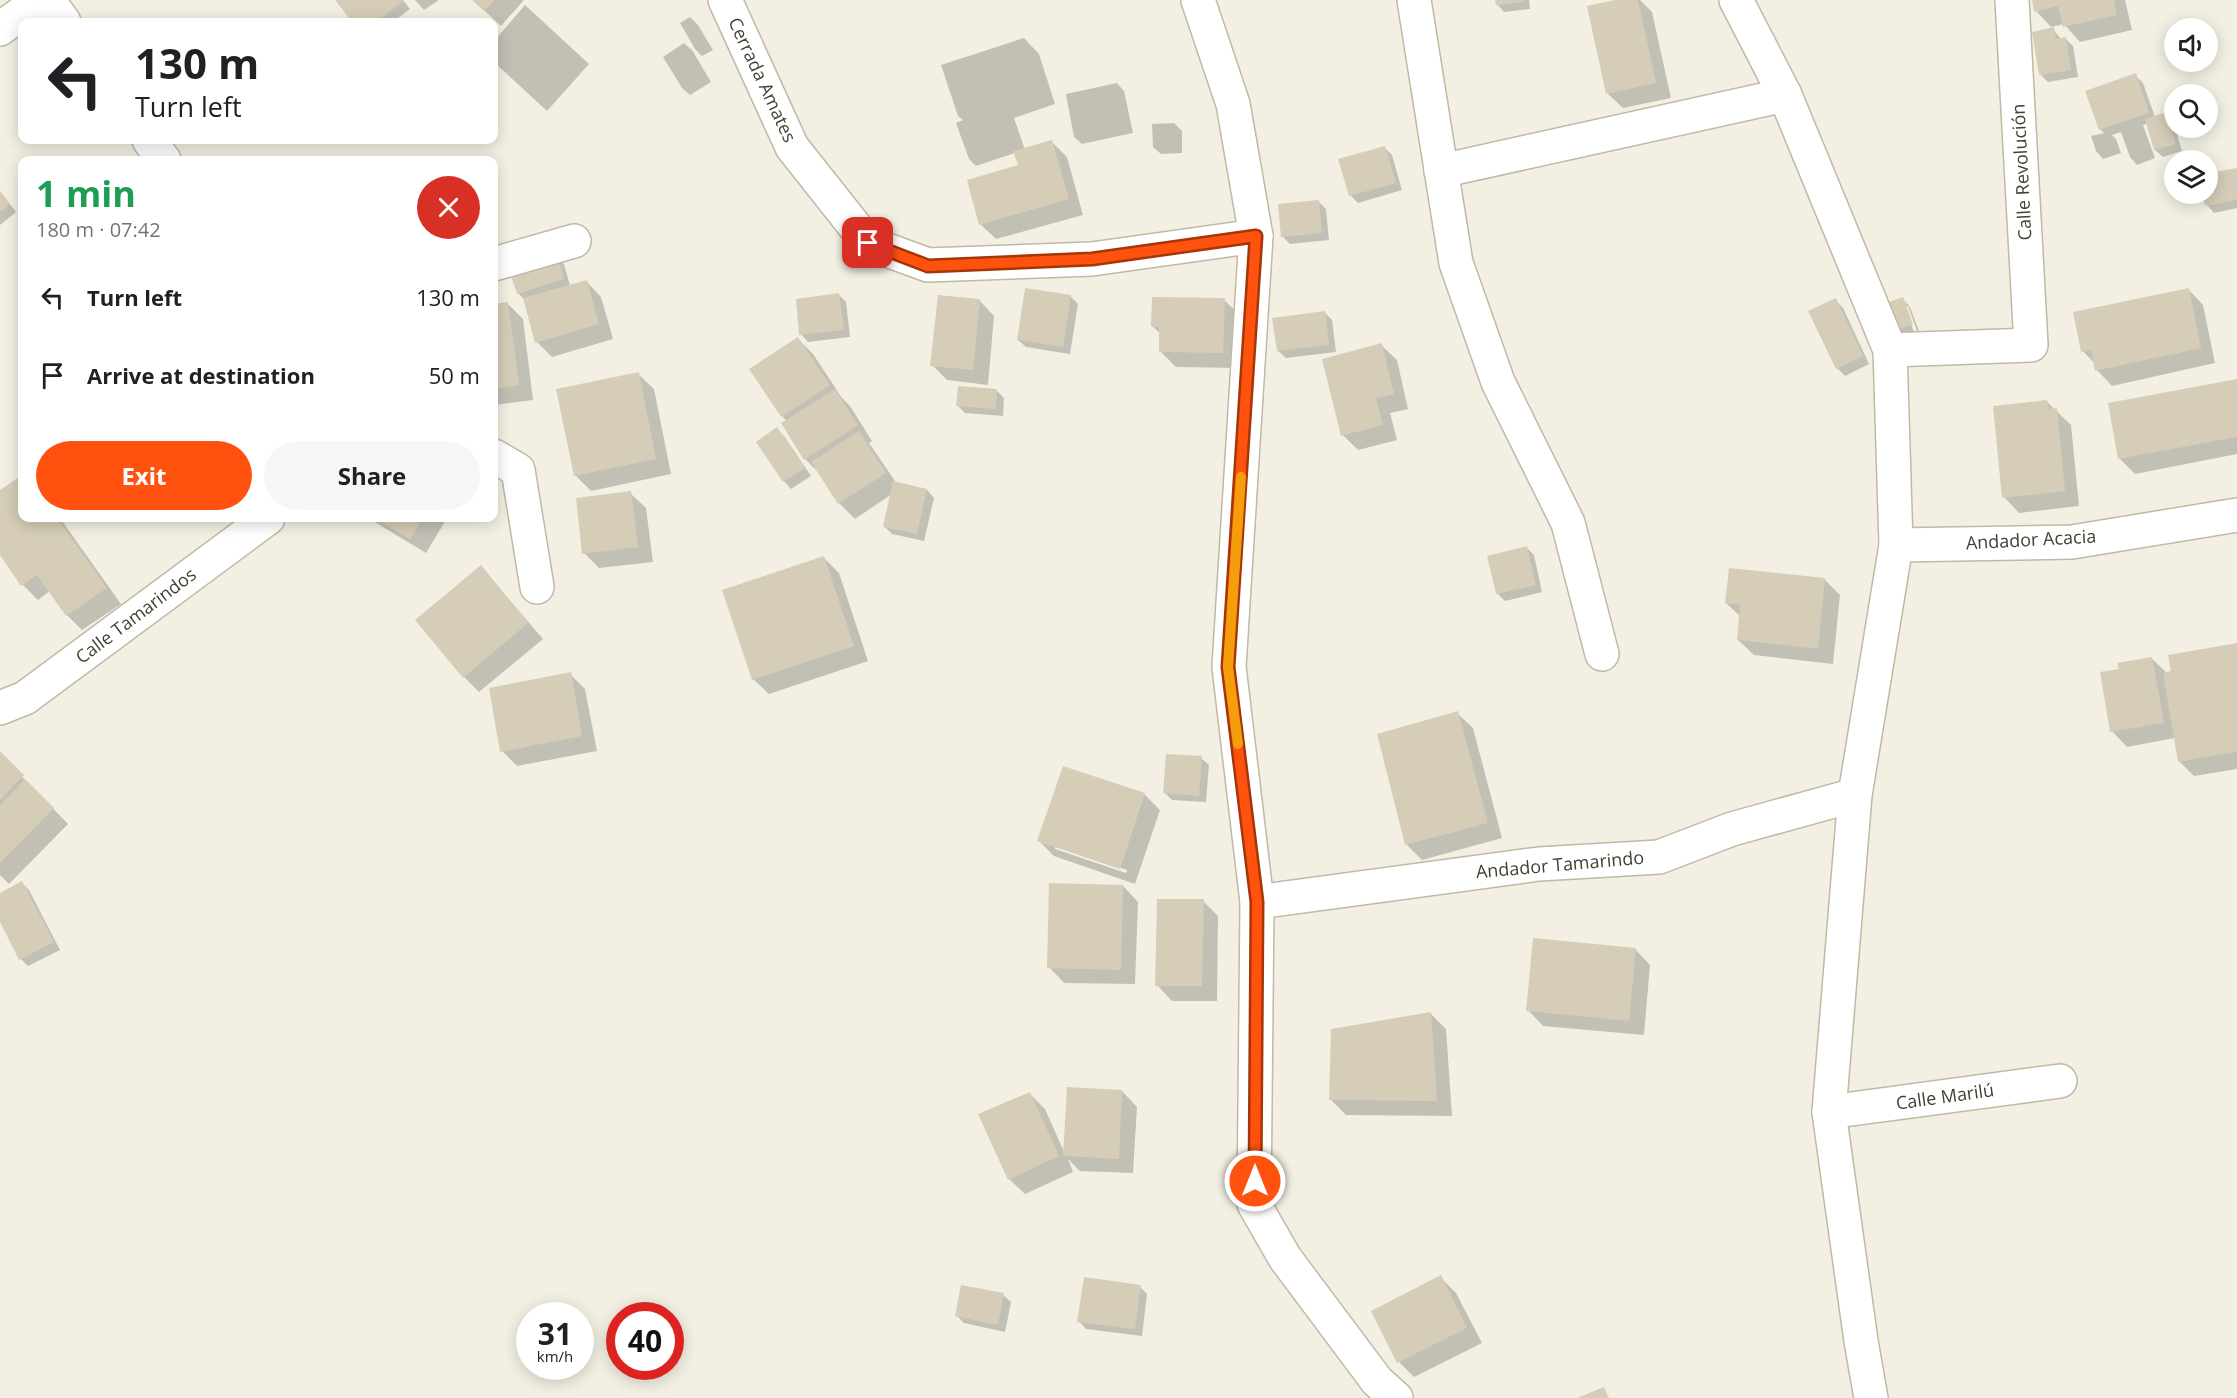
<!DOCTYPE html>
<html lang="en">
<head>
<meta charset="utf-8">
<style>
  :root { --surface:#fff; --page:#f6f6f6; --text:#202124; --muted:#757577; --accent:#ff520e }
  body { margin:0; font-family:"Open Sans",sans-serif; background:var(--page); color:var(--text); height:100vh; display:flex; flex-direction:column; font-size:22px; white-space:nowrap }
  * { box-sizing:border-box; margin:0 }
  p { font-size:20px; color:var(--muted) }
  .icon { flex:none; width:33px; height:33px; fill:none; stroke:currentColor; stroke-width:2; stroke-linecap:round; stroke-linejoin:round }
  .map { position:relative; flex:1; overflow:hidden }
  .panel { position:absolute; left:18px; top:156px; width:480px; height:366px; display:flex; flex-direction:column; background:var(--surface); border-radius:12px; box-shadow:0 3px 15px #0003 }
  .panel>* { flex:none }
  .guide { position:absolute; left:18px; top:18px; width:480px; height:126px; border-radius:12px; box-shadow:0 3px 15px #0003; background:#fff; color:var(--text); overflow:hidden }
  .buttons { position:absolute; left:2164px; top:18px; display:grid; gap:12px }
  .buttons a { display:grid; place-items:center; width:54px; height:54px; border-radius:50%; background:var(--surface); box-shadow:0 3px 15px #0003; font-size:30px }
  .speed { position:absolute; left:516px; top:1302px; display:flex; gap:12px; font-size:30px; font-weight:700; text-align:center }
  .speed>* { display:grid; place-content:center; width:78px; height:78px; border-radius:50%; background:var(--surface); box-shadow:0 3px 15px #0003; line-height:1 }
  .speed small { font-size:15px; font-weight:400 }
  .speed .limit { border:9px solid #d22; background:#fff; color:#111 }
  .pin { position:absolute; display:grid; place-items:center; width:51px; height:51px; color:#fff; margin:-26px; border-radius:12px; box-shadow:0 3px 9px #0006 }
  .me { position:absolute; width:66px; margin:-33px; rotate:0deg; stroke-linejoin:round; filter:drop-shadow(0 0 4px #0008) }
  .turn { display:flex; align-items:center; gap:21px; height:126px; padding:0 18px; font-size:27px }
  .turn .icon { width:78px; height:78px; stroke-width:2.5 }
  .turn b { display:block; font-size:42px; line-height:51px }
  .round { display:grid; place-items:center; flex:none; width:63px; height:63px; border-radius:32px; background:var(--page) }
  .summary { display:flex; align-items:center; justify-content:space-between; height:102px; padding:0 18px }
  h1 { font-size:36px; font-weight:700; line-height:45px; color:#1e9e55 }
  .cta { display:flex; gap:12px; margin-top:auto; padding:12px 18px }
  .cta a { flex:1; height:69px; border-radius:36px; background:var(--accent); color:#fff; font-size:24px; font-weight:700; line-height:69px; text-align:center }
  .cta a+a { background:var(--page); color:var(--text) }
  ul { padding:0; list-style:none }
  li { display:flex; align-items:center; gap:18px; height:78px; padding:0 18px }
  li div { flex:1 }
  li b { display:block; font-size:22px }
  li em { font-style:normal }
  .map>svg:first-child { display:block }
  .shadow { fill:#0003; fill-rule:evenodd }
  .building { fill:#d5cdb8 }
  .lines { fill:none; stroke-linecap:round; stroke-linejoin:round }
  .minor-casing { stroke:#bfb9a5; stroke-width:36 }
  .tertiary-casing { stroke:#bfb9a5; stroke-width:36 }
  .minor { stroke:#fff; stroke-width:33 }
  .tertiary { stroke:#fff; stroke-width:33 }
  .route-casing { stroke:#a63509; stroke-width:15 }
  .route { stroke:#ff520e; stroke-width:10 }
  .slow { stroke:#f59e0b; stroke-width:10 }
  .labels { text-anchor:middle; stroke-width:5; stroke-linejoin:round; paint-order:stroke }
  .street-label { font-size:18px; fill:#454033; stroke:#fff }
</style>
</head>
<body>
<div class="map">
<svg width="2237" height="1398" viewBox="0 0 2237 1398">
  <rect width="100%" height="100%" fill="#f3f0e3"/>
  <g class="shadow">
    <path d="M 337,0 L 403,0 L 410,9 L 393,22 L 354,22 Z"/>
    <path d="M 415,0 L 439,0 L 424,10 Z"/>
    <path d="M 473,0 L 524,0 L 501,26 Z"/>
    <path d="M 1496,0 L 1529,0 L 1530,9 L 1504,12 L 1497,4 Z"/>
    <path d="M 1622,0 L 1640,0 L 1652,12 L 1671,98 L 1623,108 L 1607,93 Z"/>
    <path d="M 2033,0 L 2125,0 L 2132,30 L 2080,42 L 2064,24 L 2051,27 L 2036,11 Z"/>
    <path d="M 525,5 L 589,64 L 547,111 L 494,62 L 494,41 Z"/>
    <path d="M 690,17 L 698,25 L 713,50 L 702,56 L 695,49 L 680,23 Z"/>
    <path d="M 2053,29 L 2061,39 L 2066,39 L 2073,46 L 2078,77 L 2048,82 L 2041,75 Z"/>
    <path d="M 1024,38 L 1039,54 L 1055,104 L 1014,118 L 1025,150 L 1052,142 L 1067,157 L 1083,215 L 996,239 L 980,224 L 1020,166 L 1015,153 L 976,166 L 969,159 L 956,123 L 963,120 L 958,116 L 941,65 Z"/>
    <path d="M 684,43 L 692,50 L 711,82 L 690,95 L 682,88 L 663,57 Z"/>
    <path d="M 2135,75 L 2143,83 L 2155,117 L 2166,114 L 2173,121 L 2182,151 L 2163,157 L 2155,150 L 2148,123 L 2143,125 L 2155,158 L 2137,165 L 2130,157 L 2121,132 L 2112,135 L 2116,139 L 2121,153 L 2103,159 L 2096,151 L 2091,136 L 2104,133 L 2100,129 Z"/>
    <path d="M 1117,83 L 1124,91 L 1133,133 L 1082,144 L 1074,137 L 1066,94 Z"/>
    <path d="M 1174,123 L 1182,131 L 1182,153 L 1161,154 L 1153,147 L 1152,124 Z"/>
    <path d="M 1385,148 L 1392,155 L 1402,190 L 1358,203 L 1350,195 Z"/>
    <path d="M 2237,169 L 2237,208 L 2214,213 L 2207,205 L 2205,194 L 2208,194 L 2208,174 Z"/>
    <path d="M 0,191 L 16,212 L 0,225 Z"/>
    <path d="M 1319,202 L 1326,209 L 1329,240 L 1290,244 L 1283,237 Z"/>
    <path d="M 557,257 L 564,264 L 570,286 L 586,281 L 601,297 L 613,339 L 552,357 L 537,342 L 525,300 L 518,293 Z"/>
    <path d="M 2188,289 L 2203,305 L 2215,363 L 2112,386 L 2097,370 L 2095,364 L 2083,351 Z"/>
    <path d="M 839,295 L 846,302 L 850,337 L 808,342 L 801,334 Z"/>
    <path d="M 1070,296 L 1078,304 L 1070,354 L 1026,347 L 1018,340 Z"/>
    <path d="M 1903,299 L 1910,307 L 1919,331 L 1904,337 L 1897,329 ZM 1904,306 L 1908,306 L 1917,331 L 1914,332 Z"/>
    <path d="M 979,300 L 994,316 L 988,385 L 947,380 L 932,365 Z"/>
    <path d="M 1224,300 L 1240,315 L 1238,368 L 1176,367 L 1160,351 L 1161,334 L 1152,326 Z"/>
    <path d="M 1835,300 L 1843,308 L 1869,364 L 1845,376 L 1837,368 Z"/>
    <path d="M 508,304 L 523,319 L 533,400 L 494,405 L 494,306 Z"/>
    <path d="M 1325,313 L 1332,320 L 1336,352 L 1286,358 L 1278,351 Z"/>
    <path d="M 798,339 L 813,354 L 842,398 L 850,406 L 872,441 L 869,443 L 897,484 L 927,490 L 934,498 L 924,541 L 892,534 L 884,526 L 892,494 L 855,519 L 839,503 L 821,475 L 805,459 L 787,421 L 782,416 Z"/>
    <path d="M 1381,345 L 1397,360 L 1408,409 L 1390,413 L 1397,440 L 1358,450 L 1343,435 Z"/>
    <path d="M 638,374 L 654,389 L 671,474 L 591,491 L 575,475 Z"/>
    <path d="M 2237,380 L 2237,454 L 2135,474 L 2120,459 L 2109,404 Z"/>
    <path d="M 997,391 L 1004,398 L 1003,416 L 965,413 L 958,406 Z"/>
    <path d="M 2047,402 L 2071,425 L 2079,506 L 2019,513 L 2004,497 Z"/>
    <path d="M 777,429 L 784,436 L 811,476 L 791,489 L 784,481 Z"/>
    <path d="M 22,476 L 22,518 L 60,518 L 121,604 L 82,630 L 67,615 L 50,591 L 38,600 L 23,585 L 0,553 L 0,492 Z"/>
    <path d="M 630,493 L 646,508 L 653,562 L 599,568 L 584,553 Z"/>
    <path d="M 368,518 L 447,518 L 426,553 Z"/>
    <path d="M 1527,548 L 1534,555 L 1542,592 L 1505,601 L 1497,593 Z"/>
    <path d="M 824,558 L 839,573 L 868,661 L 769,694 L 753,679 Z"/>
    <path d="M 481,567 L 543,639 L 479,692 L 464,677 Z"/>
    <path d="M 1825,580 L 1840,595 L 1833,664 L 1754,655 L 1738,640 L 1741,617 L 1726,603 Z"/>
    <path d="M 2237,645 L 2237,769 L 2194,776 L 2179,761 L 2175,738 L 2127,747 L 2112,731 L 2120,671 L 2151,658 L 2167,673 Z"/>
    <path d="M 570,674 L 585,689 L 597,751 L 517,766 L 502,751 Z"/>
    <path d="M 1457,713 L 1473,728 L 1502,838 L 1422,860 L 1407,845 Z"/>
    <path d="M 0,754 L 68,824 L 9,884 L 0,875 Z"/>
    <path d="M 1201,758 L 1209,765 L 1206,802 L 1172,800 L 1165,793 Z"/>
    <path d="M 1064,768 L 1145,795 L 1160,810 L 1135,884 L 1054,856 L 1039,841 ZM 1055,846 L 1127,870 L 1126,873 L 1055,849 Z"/>
    <path d="M 22,883 L 29,890 L 60,950 L 28,966 L 21,959 L 0,918 L 0,894 Z"/>
    <path d="M 1123,886 L 1138,902 L 1135,984 L 1064,983 L 1049,967 Z"/>
    <path d="M 1203,901 L 1218,916 L 1217,1001 L 1172,1001 L 1157,985 Z"/>
    <path d="M 1635,949 L 1650,965 L 1644,1035 L 1543,1026 L 1528,1010 Z"/>
    <path d="M 1431,1014 L 1446,1029 L 1452,1116 L 1346,1115 L 1331,1100 Z"/>
    <path d="M 1122,1091 L 1137,1107 L 1133,1173 L 1080,1171 L 1068,1159 L 1073,1172 L 1025,1194 L 1009,1179 L 1029,1093 L 1045,1109 L 1065,1154 Z"/>
    <path d="M 1440,1277 L 1456,1293 L 1482,1343 L 1414,1377 L 1399,1362 Z"/>
    <path d="M 1140,1287 L 1147,1294 L 1142,1336 L 1086,1329 L 1079,1321 Z"/>
    <path d="M 1003,1295 L 1011,1302 L 1005,1332 L 964,1323 L 957,1316 Z"/>
  </g>
  <g class="building">
    <path d="M 335,0 L 403,0 L 404,1 L 376,22 L 352,22 Z"/>
    <path d="M 472,0 L 495,0 L 484,11 Z"/>
    <path d="M 1495,0 L 1523,0 L 1524,2 L 1496,5 Z"/>
    <path d="M 1615,0 L 1638,0 L 1656,83 L 1606,94 L 1587,6 Z"/>
    <path d="M 2032,0 L 2114,0 L 2117,15 L 2063,27 L 2058,6 L 2034,12 Z"/>
    <path d="M 2054,27 L 2056,39 L 2066,37 L 2071,70 L 2039,75 L 2032,32 Z"/>
    <path d="M 2136,73 L 2149,113 L 2099,130 L 2085,91 Z"/>
    <path d="M 2166,112 L 2176,144 L 2154,150 L 2145,119 Z"/>
    <path d="M 1052,140 L 1069,199 L 979,225 L 967,180 L 1018,165 L 1013,151 Z"/>
    <path d="M 1385,146 L 1396,183 L 1349,196 L 1338,159 Z"/>
    <path d="M 2237,168 L 2237,200 L 2205,206 L 2203,194 L 2208,194 L 2208,173 Z"/>
    <path d="M 0,191 L 10,204 L 0,212 Z"/>
    <path d="M 1319,200 L 1322,233 L 1281,237 L 1278,204 Z"/>
    <path d="M 557,255 L 564,279 L 517,294 L 509,270 Z"/>
    <path d="M 587,280 L 599,324 L 535,343 L 523,298 Z"/>
    <path d="M 1025,288 L 1071,295 L 1063,347 L 1017,340 Z"/>
    <path d="M 2189,288 L 2201,348 L 2095,371 L 2091,350 L 2081,352 L 2073,312 Z"/>
    <path d="M 839,293 L 844,330 L 799,335 L 796,299 Z"/>
    <path d="M 938,295 L 980,299 L 973,370 L 930,366 Z"/>
    <path d="M 1152,297 L 1225,298 L 1223,353 L 1159,352 L 1159,327 L 1151,326 Z"/>
    <path d="M 1903,297 L 1913,324 L 1896,330 L 1886,303 Z"/>
    <path d="M 1836,298 L 1863,356 L 1836,369 L 1808,311 Z"/>
    <path d="M 508,302 L 519,385 L 494,389 L 494,304 Z"/>
    <path d="M 1325,311 L 1329,345 L 1277,351 L 1272,318 Z"/>
    <path d="M 798,337 L 830,385 L 781,417 L 749,369 Z"/>
    <path d="M 1382,343 L 1394,394 L 1376,398 L 1383,425 L 1341,436 L 1322,359 Z"/>
    <path d="M 639,372 L 656,459 L 574,476 L 556,389 Z"/>
    <path d="M 2237,379 L 2237,437 L 2118,459 L 2108,403 Z"/>
    <path d="M 958,386 L 997,389 L 996,409 L 956,406 Z"/>
    <path d="M 835,389 L 858,425 L 804,460 L 781,423 Z"/>
    <path d="M 2047,400 L 2049,409 L 2057,408 L 2065,491 L 2002,498 L 1993,406 Z"/>
    <path d="M 777,427 L 805,468 L 783,482 L 756,442 Z"/>
    <path d="M 859,431 L 886,473 L 838,504 L 811,462 Z"/>
    <path d="M 22,475 L 22,518 L 57,518 L 107,588 L 66,616 L 37,575 L 21,586 L 0,555 L 0,490 Z"/>
    <path d="M 893,481 L 927,489 L 917,534 L 883,527 Z"/>
    <path d="M 631,491 L 638,547 L 582,554 L 576,498 Z"/>
    <path d="M 375,518 L 423,518 L 410,539 Z"/>
    <path d="M 1527,546 L 1536,585 L 1496,594 L 1487,556 Z"/>
    <path d="M 824,556 L 854,646 L 752,680 L 722,590 Z"/>
    <path d="M 481,565 L 528,623 L 463,678 L 415,620 Z"/>
    <path d="M 1729,568 L 1825,578 L 1818,649 L 1737,640 L 1740,605 L 1725,603 Z"/>
    <path d="M 2237,643 L 2237,752 L 2178,762 L 2163,673 L 2171,671 L 2168,655 Z"/>
    <path d="M 2152,657 L 2164,723 L 2110,732 L 2100,672 L 2119,669 L 2117,663 Z"/>
    <path d="M 571,672 L 582,736 L 500,752 L 489,688 Z"/>
    <path d="M 1458,711 L 1488,823 L 1405,845 L 1377,734 Z"/>
    <path d="M 0,751 L 24,775 L 0,800 Z"/>
    <path d="M 1166,754 L 1202,756 L 1199,796 L 1163,793 Z"/>
    <path d="M 1063,766 L 1145,793 L 1120,869 L 1037,841 Z"/>
    <path d="M 25,779 L 54,808 L 0,863 L 0,805 Z"/>
    <path d="M 22,881 L 54,942 L 19,960 L 0,922 L 0,893 Z"/>
    <path d="M 1049,883 L 1123,885 L 1121,970 L 1047,968 Z"/>
    <path d="M 1157,899 L 1204,899 L 1202,986 L 1155,986 Z"/>
    <path d="M 1533,938 L 1636,948 L 1629,1021 L 1526,1011 Z"/>
    <path d="M 1431,1012 L 1437,1101 L 1329,1100 L 1331,1029 Z"/>
    <path d="M 1067,1087 L 1122,1090 L 1119,1159 L 1063,1156 Z"/>
    <path d="M 1030,1092 L 1059,1156 L 1008,1180 L 978,1114 Z"/>
    <path d="M 1441,1275 L 1467,1328 L 1397,1363 L 1371,1311 Z"/>
    <path d="M 1084,1277 L 1141,1285 L 1135,1329 L 1077,1322 Z"/>
    <path d="M 961,1285 L 1004,1293 L 998,1325 L 955,1316 Z"/>
    <path d="M 1604,1387 L 1609,1398 L 1577,1398 Z"/>
  </g>
  <g class="lines">
    <defs>
      <g id="minor">
        <path d="M 48,0 L 64,22"/>
        <path d="M 725,0 L 792,147 L 868,243 L 928,265 L 1092,259 L 1256,236"/>
        <path d="M 1414,0 L 1456,263 L 1498,382 L 1568,523 L 1602,654"/>
        <path d="M 1736,0 L 1785,95 L 1890,350 L 1896,545 L 1855,795 L 1829,1112 L 1861,1341 L 1871,1398"/>
        <path d="M 0,29 L 40,0"/>
        <path d="M 149,140 L 164,160"/>
        <path d="M 1441,171 L 1785,95"/>
        <path d="M 494,264 L 574,241"/>
        <path d="M 1890,350 L 2031,345 L 2012,0"/>
        <path d="M 494,456 L 518,470 L 537,587"/>
        <path d="M 1896,545 L 2072,542 L 2237,515"/>
        <path d="M 0,708 L 25,698 L 268,518"/>
        <path d="M 1257,902 L 1539,864 L 1659,857 L 1732,829 L 1855,795"/>
        <path d="M 1829,1112 L 2060,1081"/>
      </g>
      <path id="tertiary" d="M 1198,0 L 1233,104 L 1256,236 L 1229,667 L 1257,902 L 1254,1204 L 1285,1258 L 1377,1381 L 1396,1398"/>
    </defs>
    <use href="#minor" class="minor-casing"/>
    <use href="#tertiary" class="tertiary-casing"/>
    <use href="#minor" class="minor"/>
    <use href="#tertiary" class="tertiary"/>
  </g>
  <g class="lines">
    <defs>
      <path id="route" d="M 868,243 L 928,266 L 1092,259 L 1256,236 L 1228,667 L 1257,902 L 1255,1181"/>
    </defs>
    <use href="#route" class="route-casing"/>
    <use href="#route" class="route"/>
    <path class="slow" d="M 1238,744 L 1228,667 L 1241,477"/>
  </g>
  <g class="labels">
    <g class="street-label">
      <text transform="translate(762 80) rotate(65)" y="6">Cerrada Amates</text>
      <text transform="translate(2022 172) rotate(-93)" y="6">Calle Revolución</text>
      <text transform="translate(2031 540) rotate(-3)" y="6">Andador Acacia</text>
      <text transform="translate(136 616) rotate(-37)" y="6">Calle Tamarindos</text>
      <text transform="translate(1560 865) rotate(-5)" y="6">Andador Tamarindo</text>
      <text transform="translate(1945 1097) rotate(-8)" y="6">Calle Marilú</text>
    </g>
  </g>
</svg>
<div class="buttons">
<a><svg class="icon" aria-label="sound" viewBox="0 0 24 24"><path d="M4 9h4l5-4v14l-5-4H4zM17 9q2 3 0 6"/></svg></a>
<a><svg class="icon" aria-label="search" viewBox="0 0 24 24"><circle cx="10" cy="10" r="6"/><path d="M15 15l6 6"/></svg></a>
<a><svg class="icon" aria-label="layers" viewBox="0 0 24 24"><path d="M12 4l9 5-9 5-9-5zM3 14l9 5 9-5"/></svg></a>
</div>
<div class="speed"><div>31<small>km/h</small></div><div class="limit">40</div></div>
<div class="pin" style="left:868px;top:243px;background:#d93025"><svg class="icon" aria-label="arrive" viewBox="0 0 24 24"><path d="M6 21V4h12l-3 4 3 4H6"/></svg></div>
<svg class="me" style="left:1255px;top:1181px" viewBox="-20 -20 40 40"><circle r="17" fill="#ff520e" stroke="#fff" stroke-width="3"/><path d="M0-11L8 9 0 5-8 9z" fill="#fff"/></svg>
<div class="guide">
<div class="turn"><svg class="icon" aria-label="left" viewBox="0 0 24 24"><path d="M17 20v-9H6M10 6l-5 5 5 5"/></svg><div><b>130 m</b>Turn left</div></div>
</div>
<section class="panel">
<div class="summary"><div><h1>1 min</h1><p>180 m · 07:42</p></div><a class="round" style="background:#d93025;color:#fff"><svg class="icon" aria-label="close" viewBox="0 0 24 24"><path d="M6 6l12 12M18 6L6 18"/></svg></a></div>
<ul>
<li><svg class="icon" aria-label="left" viewBox="0 0 24 24"><path d="M17 20v-9H6M10 6l-5 5 5 5"/></svg><div><b>Turn left</b></div><em>130 m</em></li>
<li><svg class="icon" aria-label="arrive" viewBox="0 0 24 24"><path d="M6 21V4h12l-3 4 3 4H6"/></svg><div><b>Arrive at destination</b></div><em>50 m</em></li>
</ul>
<div class="cta"><a>Exit</a><a>Share</a></div>
</section>
</div>
</body>
</html>
